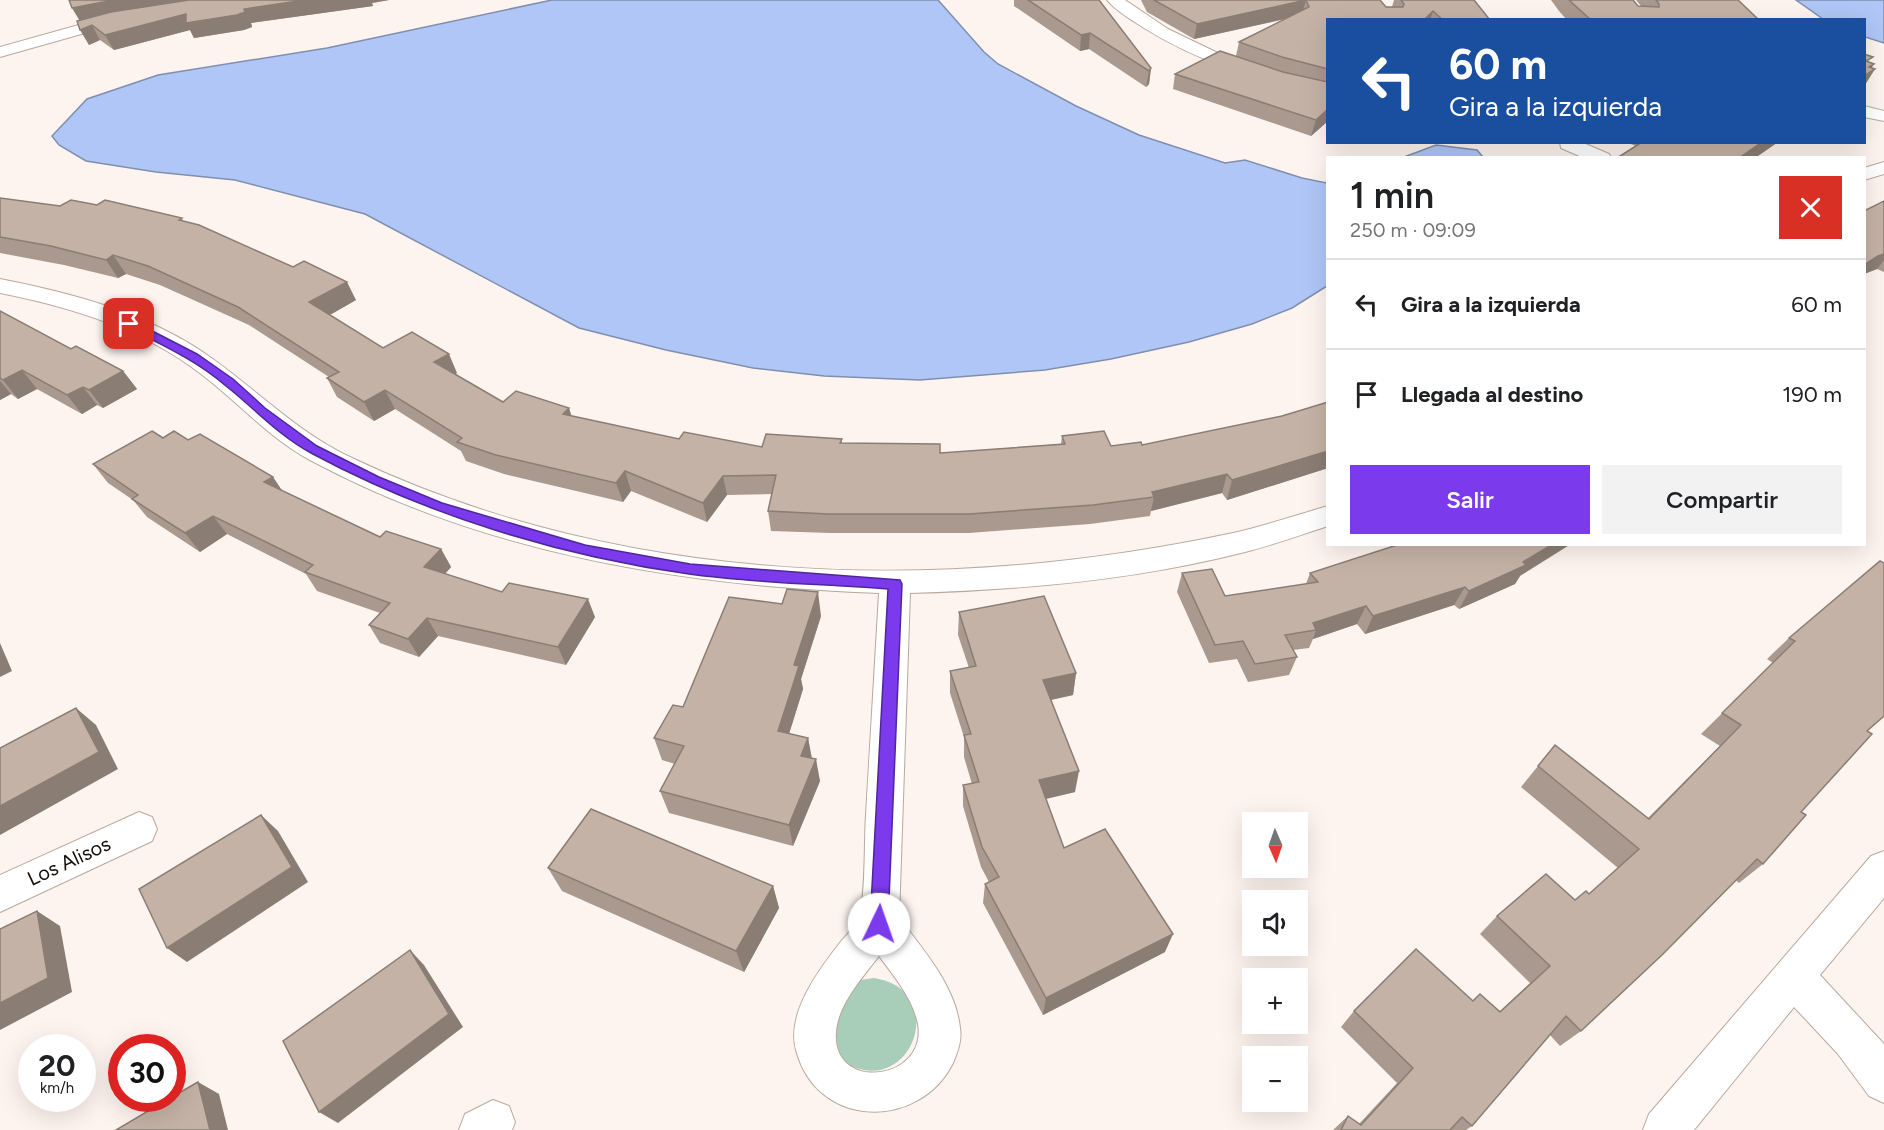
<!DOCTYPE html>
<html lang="es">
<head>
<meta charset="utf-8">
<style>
  :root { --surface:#fff; --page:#f2f2f2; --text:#202124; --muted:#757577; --line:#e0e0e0; --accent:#7c3aed }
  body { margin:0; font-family:Figtree,sans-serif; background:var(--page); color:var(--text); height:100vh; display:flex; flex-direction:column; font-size:22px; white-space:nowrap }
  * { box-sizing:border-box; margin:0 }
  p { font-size:20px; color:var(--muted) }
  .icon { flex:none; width:33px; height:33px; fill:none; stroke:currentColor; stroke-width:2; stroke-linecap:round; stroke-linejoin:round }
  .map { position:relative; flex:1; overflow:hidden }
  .drawer { position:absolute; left:1326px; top:156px; width:540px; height:390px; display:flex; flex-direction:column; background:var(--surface); border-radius:0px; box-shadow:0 6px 24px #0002 }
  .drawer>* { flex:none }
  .top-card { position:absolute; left:1326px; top:18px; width:540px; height:126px; border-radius:0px; box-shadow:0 6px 24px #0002; background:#1a4fa0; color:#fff; overflow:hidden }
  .needle { width:39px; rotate:178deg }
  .controls { position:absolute; left:1242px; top:812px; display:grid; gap:12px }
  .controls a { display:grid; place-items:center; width:66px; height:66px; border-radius:0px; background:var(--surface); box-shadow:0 6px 24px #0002; font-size:30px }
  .speed { position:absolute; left:18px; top:1034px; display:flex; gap:12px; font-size:30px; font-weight:700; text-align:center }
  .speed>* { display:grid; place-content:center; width:78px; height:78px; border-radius:50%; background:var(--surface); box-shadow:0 6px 24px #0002; line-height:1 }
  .speed small { font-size:15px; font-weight:400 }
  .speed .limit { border:9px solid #d22; background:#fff; color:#111 }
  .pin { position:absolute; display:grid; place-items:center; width:51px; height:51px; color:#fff; margin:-26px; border-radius:12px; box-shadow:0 3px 9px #0006 }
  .me { position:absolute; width:66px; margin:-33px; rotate:3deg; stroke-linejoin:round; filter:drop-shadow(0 0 4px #0008) }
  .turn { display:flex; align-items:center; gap:21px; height:126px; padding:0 24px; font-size:27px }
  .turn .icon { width:78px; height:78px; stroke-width:2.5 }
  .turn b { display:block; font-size:42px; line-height:51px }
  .round { display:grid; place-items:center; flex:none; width:63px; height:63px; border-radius:0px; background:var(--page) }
  .headline { display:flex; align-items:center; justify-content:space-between; height:102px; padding:0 24px }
  h1 { font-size:36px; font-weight:600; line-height:45px }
  .action { display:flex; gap:12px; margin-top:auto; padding:12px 24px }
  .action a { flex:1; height:69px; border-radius:0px; background:var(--accent); color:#fff; font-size:24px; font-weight:600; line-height:69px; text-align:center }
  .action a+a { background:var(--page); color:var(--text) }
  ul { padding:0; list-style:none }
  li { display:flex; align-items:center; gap:18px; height:90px; padding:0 24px; border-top:2px solid var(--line) }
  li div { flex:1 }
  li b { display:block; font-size:22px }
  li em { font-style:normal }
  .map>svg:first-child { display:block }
  .green { fill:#a8ceba }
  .water { fill:#afc6f6; stroke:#808faf; stroke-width:1.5 }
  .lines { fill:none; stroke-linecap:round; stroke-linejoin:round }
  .minor-casing { stroke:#baa89c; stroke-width:2 }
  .minor { fill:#fff; fill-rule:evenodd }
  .wall { fill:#a9998f }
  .shaded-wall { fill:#8a7d74 }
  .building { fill:#c5b2a6; stroke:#8a7d74; stroke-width:1.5 }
  .route { fill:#7c3aed; stroke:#51269a; stroke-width:1.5 }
  .labels { text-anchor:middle; stroke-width:4.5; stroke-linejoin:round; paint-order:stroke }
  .near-street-label { font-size:20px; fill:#140e0a; stroke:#fff }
</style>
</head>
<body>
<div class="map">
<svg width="1884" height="1130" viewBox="0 0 1884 1130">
  <rect width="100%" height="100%" fill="#fdf4ef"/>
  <path class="green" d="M 874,978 C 955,991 907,1109 838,1058 L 828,1012 L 860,980 Z"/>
  <g class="water">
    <path d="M 552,0 L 938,0 L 984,52 L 998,64 L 1076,106 L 1139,135 L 1225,163 L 1245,160 L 1302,178 L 1327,183 L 1327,286 L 1292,308 L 1252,324 L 1189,342 L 1111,359 L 1045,370 L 920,380 L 824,376 L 753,368 L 666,350 L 579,328 L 365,214 L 235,180 L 156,172 L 86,161 L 59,145 L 52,136 L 87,99 L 158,75 L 327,48 Z"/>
    <path d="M 1796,0 L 1884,0 L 1884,43 L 1865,37 L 1864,20 L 1823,19 Z"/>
    <path d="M 1436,145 L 1477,150 L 1483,157 L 1404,157 Z"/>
  </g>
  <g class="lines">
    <defs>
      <g id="minor">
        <path d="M 1107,0 L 1125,0 L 1168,29 L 1222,55 L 1278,75 L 1328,88 L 1328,98 C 1263,82 1200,63 1144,28 C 1132,20 1116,11 1107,0 Z"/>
        <path d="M 118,14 L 124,16 L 126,19 L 124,22 L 0,57 L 0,47 Z"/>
        <path d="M 1864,106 L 1884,111 L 1884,121 L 1864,117 Z"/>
        <path d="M 1560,142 L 1581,142 L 1609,154 L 1611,158 L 1584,158 L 1561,148 Z"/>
        <path d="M 1884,162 L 1884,174 L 1864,180 L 1864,168 Z"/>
        <path d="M 0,279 C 72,293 148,313 210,357 C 258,391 298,433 352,458 C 624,587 942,595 1233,533 C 1265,526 1296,515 1328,506 L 1328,526 C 1300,535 1273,545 1245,552 C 1136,580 1022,590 910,593 L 899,918 C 923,949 956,987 960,1028 C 962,1040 958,1051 953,1063 C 920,1130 817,1130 796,1050 C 786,1014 818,971 839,944 C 845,936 858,925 860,915 C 866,887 864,845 866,815 C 870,741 875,667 879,593 C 683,586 485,554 310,460 C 269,438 238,402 201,374 C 143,329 71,307 0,293 ZM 879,956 C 894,976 913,999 918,1024 C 928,1081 831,1093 836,1032 C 838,1004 863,977 879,956 Z"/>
        <path d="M 139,812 L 152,817 L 157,829 L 152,841 L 0,912 L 0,875 Z"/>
        <path d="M 1884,851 L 1884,898 L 1820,975 L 1884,1044 L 1884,1103 L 1869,1096 L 1838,1054 L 1794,1007 L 1694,1130 L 1643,1130 L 1649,1114 L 1871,856 Z"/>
        <path d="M 493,1100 L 509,1106 L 515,1122 L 512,1130 L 459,1130 L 465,1114 Z"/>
      </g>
    </defs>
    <use href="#minor" class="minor-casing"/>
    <use href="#minor" class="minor"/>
  </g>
  <g class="wall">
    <path d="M 69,0 L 389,0 L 372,3 L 373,6 L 251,23 L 252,27 L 244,30 L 194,38 L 190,30 L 114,50 L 100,40 L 89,45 L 80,21 Z"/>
    <path d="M 1014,0 L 1099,0 L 1151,68 L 1149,84 L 1146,87 L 1089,49 L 1080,51 L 1014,6 Z"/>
    <path d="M 1141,0 L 1380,0 L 1386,7 L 1392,7 L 1394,0 L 1474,0 L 1490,20 L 1328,20 L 1328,121 L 1311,136 L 1173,89 L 1175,74 L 1236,56 L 1239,42 L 1286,19 L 1194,39 L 1147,12 Z"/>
    <path d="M 1551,0 L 1633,0 L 1638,6 L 1641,6 L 1636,0 L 1738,0 L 1759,20 L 1567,20 L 1559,11 Z"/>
    <path d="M 1626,142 L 1778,142 L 1755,158 L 1616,158 L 1636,146 Z"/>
    <path d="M 0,198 L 60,206 L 97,205 L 182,218 L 183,221 L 356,300 L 330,315 L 383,348 L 457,373 L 455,374 L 503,402 L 569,408 L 571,416 L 679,439 L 762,447 L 842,439 L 842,443 L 940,453 L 1061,444 L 1062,436 L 1111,446 L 1142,445 L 1282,416 L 1328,402 L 1328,468 L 1227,500 L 1222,493 L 1151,511 L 1150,516 L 1090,524 L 969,533 L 830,533 L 771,531 L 768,511 L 772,494 L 727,495 L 707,522 L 631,491 L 623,502 L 504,474 L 466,461 L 461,451 L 395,409 L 374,421 L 337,397 L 327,378 L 329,377 L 249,325 L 160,285 L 126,274 L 118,278 L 64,265 L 0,253 Z"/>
    <path d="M 1884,201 L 1884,272 L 1877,269 L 1864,274 L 1864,211 Z"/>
    <path d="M 0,311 L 71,349 L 123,371 L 137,389 L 103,408 L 97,405 L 82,414 L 37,389 L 18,399 L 11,394 L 0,400 Z"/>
    <path d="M 163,438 L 188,440 L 273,477 L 282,491 L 380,537 L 441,549 L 451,567 L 445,574 L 502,592 L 595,617 L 566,665 L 438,636 L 419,657 L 380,643 L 369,625 L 380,613 L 317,591 L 306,574 L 227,534 L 200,552 L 147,517 L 133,500 L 108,483 L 93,464 Z"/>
    <path d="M 1880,561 L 1867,731 L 1801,812 L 1763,864 L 1739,883 L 1736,880 L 1581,1031 L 1560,1046 L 1550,1035 L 1472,1126 L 1466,1130 L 1333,1130 L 1348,1116 L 1359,1124 L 1397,1083 L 1341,1027 L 1354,1011 L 1472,1001 L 1480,994 L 1500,1011 L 1530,983 L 1480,934 L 1497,916 L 1575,900 L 1589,894 L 1618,868 L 1521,787 L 1555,745 L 1648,818 L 1720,746 L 1701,734 L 1773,663 L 1767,659 L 1789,638 Z"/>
    <path d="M 1182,573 L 1225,596 L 1306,584 L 1310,573 L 1520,576 L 1515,584 L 1459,609 L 1454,605 L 1365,634 L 1357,624 L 1313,639 L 1309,648 L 1293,650 L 1297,657 L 1289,675 L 1248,682 L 1237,659 L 1209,663 L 1177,592 Z"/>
    <path d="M 959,612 L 1076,673 L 1073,695 L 1051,700 L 1075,792 L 1046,799 L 1064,848 L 1165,952 L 1043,1015 L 983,903 L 985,884 L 989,882 L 981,867 L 963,806 L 963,785 L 972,784 L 964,757 L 964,737 L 950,693 L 950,671 L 969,668 L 958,635 Z"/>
    <path d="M 821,616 L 801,679 L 803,689 L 789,734 L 808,738 L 812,758 L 820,781 L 793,846 L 669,813 L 660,791 L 675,764 L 662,760 L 654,738 L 683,707 Z"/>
    <path d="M 548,868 L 773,886 L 779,908 L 744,972 L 562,891 Z"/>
  </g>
  <g class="shaded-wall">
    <path d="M 114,0 L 196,0 L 81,23 L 72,8 Z"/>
    <path d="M 305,0 L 389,0 L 372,3 L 373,6 L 251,23 L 252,27 L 244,30 L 194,38 L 190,30 L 114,50 L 105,35 L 186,14 L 244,9 Z"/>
    <path d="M 1306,0 L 1302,15 L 1194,39 L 1197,24 Z"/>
    <path d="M 1433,11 L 1430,20 L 1424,20 Z"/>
    <path d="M 92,25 L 100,40 L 89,45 L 80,30 Z"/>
    <path d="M 1090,33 L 1089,49 L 1080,51 L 1081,35 Z"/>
    <path d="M 1874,64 L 1867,75 L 1875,69 L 1865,85 L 1864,74 L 1869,67 Z"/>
    <path d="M 1151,68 L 1149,84 L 1146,87 L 1149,71 Z"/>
    <path d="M 1328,109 L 1328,121 L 1311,136 L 1316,120 Z"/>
    <path d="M 1762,142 L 1778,142 L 1755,158 L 1739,158 Z"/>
    <path d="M 1884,254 L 1884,260 L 1877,269 L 1864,274 L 1864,265 L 1878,256 Z"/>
    <path d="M 113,255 L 126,274 L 118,278 L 106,260 Z"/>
    <path d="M 347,282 L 356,300 L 319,321 L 309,302 Z"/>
    <path d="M 449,354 L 457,373 L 443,381 L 434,362 Z"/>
    <path d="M 22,370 L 37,389 L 18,399 L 3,380 Z"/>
    <path d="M 123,371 L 137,389 L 103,408 L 89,390 Z"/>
    <path d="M 0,381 L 11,394 L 0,400 Z"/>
    <path d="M 83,387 L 97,405 L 82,414 L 67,395 Z"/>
    <path d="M 385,390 L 395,409 L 374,421 L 364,402 Z"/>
    <path d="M 569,408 L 575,427 L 563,414 Z"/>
    <path d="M 1328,451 L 1328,468 L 1227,500 L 1232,480 Z"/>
    <path d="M 625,471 L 631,491 L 623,502 L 616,483 Z"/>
    <path d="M 1227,474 L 1222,493 L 1151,511 L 1154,497 L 1152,492 Z"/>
    <path d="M 723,476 L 727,495 L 707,522 L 703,503 Z"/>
    <path d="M 273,477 L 285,495 L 264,482 Z"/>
    <path d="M 213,516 L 227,534 L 200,552 L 185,533 Z"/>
    <path d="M 1553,544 L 1571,544 L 1520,576 L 1515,584 L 1459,609 L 1469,591 L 1523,562 Z"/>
    <path d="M 441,549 L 451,567 L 435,585 L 424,567 Z"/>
    <path d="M 1465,587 L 1454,605 L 1365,634 L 1373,616 Z"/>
    <path d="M 818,592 L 821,616 L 801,679 L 803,689 L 783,753 L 778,731 L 794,665 Z"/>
    <path d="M 588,599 L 595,617 L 566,665 L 558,647 Z"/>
    <path d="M 1366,606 L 1357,624 L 1313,639 L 1316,630 L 1313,623 Z"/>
    <path d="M 427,618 L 438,636 L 419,657 L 408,639 Z"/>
    <path d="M 0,643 L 12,671 L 0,677 Z"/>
    <path d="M 1076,673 L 1073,695 L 1041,702 L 1043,680 Z"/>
    <path d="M 76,708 L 96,725 L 118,769 L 0,835 L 0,806 Z"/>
    <path d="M 808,738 L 812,761 L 801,756 Z"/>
    <path d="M 816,759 L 820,781 L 793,846 L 789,825 Z"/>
    <path d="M 1079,771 L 1075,792 L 1036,801 L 1039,780 Z"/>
    <path d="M 261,815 L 278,831 L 308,882 L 187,962 L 167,948 Z"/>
    <path d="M 773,886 L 779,908 L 744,972 L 736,951 Z"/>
    <path d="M 37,911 L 60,926 L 72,992 L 0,1030 L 0,1003 Z"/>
    <path d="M 1173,934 L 1165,952 L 1043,1015 L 1046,998 Z"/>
    <path d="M 410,950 L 424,965 L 463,1027 L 338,1123 L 319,1112 Z"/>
    <path d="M 198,1082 L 219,1094 L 228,1130 L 210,1130 Z"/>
  </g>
  <g class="building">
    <path d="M 69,0 L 114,0 L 72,8 Z"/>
    <path d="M 189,0 L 305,0 L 244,9 L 245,12 L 237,15 L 186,23 L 186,14 L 105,35 L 92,25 L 80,30 L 77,21 L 111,12 Z"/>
    <path d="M 1028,0 L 1099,0 L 1151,68 L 1149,71 L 1090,33 L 1081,35 Z"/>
    <path d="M 1154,0 L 1380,0 L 1386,7 L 1403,7 L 1404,4 L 1401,0 L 1474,0 L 1490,20 L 1443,20 L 1433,11 L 1424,20 L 1328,20 L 1328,69 L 1282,57 L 1239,42 L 1309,7 L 1306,0 L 1197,24 Z"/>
    <path d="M 1569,0 L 1633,0 L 1638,6 L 1659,7 L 1659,4 L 1656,0 L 1738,0 L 1759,20 L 1591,20 Z"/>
    <path d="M 1220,51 L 1283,72 L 1328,82 L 1328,109 L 1316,120 L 1175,74 Z"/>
    <path d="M 1864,54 L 1873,57 L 1866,61 L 1874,64 L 1869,67 L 1875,69 L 1864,76 Z"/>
    <path d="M 1642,142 L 1762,142 L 1739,158 L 1617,158 Z"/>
    <path d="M 0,198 L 60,206 L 71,200 L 97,205 L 105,200 L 182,218 L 179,220 L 199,225 L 293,267 L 304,261 L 347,282 L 309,302 L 383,348 L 412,332 L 449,354 L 434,362 L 503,402 L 516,391 L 569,408 L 563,414 L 679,439 L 684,432 L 762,447 L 766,434 L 842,439 L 840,443 L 940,444 L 940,453 L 1065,444 L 1062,436 L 1104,431 L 1111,446 L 1141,442 L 1142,445 L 1282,416 L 1328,402 L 1328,451 L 1232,480 L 1227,474 L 1152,492 L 1154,497 L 1093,505 L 969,514 L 828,514 L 768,511 L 776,475 L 723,476 L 703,503 L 625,471 L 616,483 L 496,455 L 457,442 L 462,438 L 385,390 L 364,402 L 327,378 L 339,372 L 238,307 L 148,266 L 113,255 L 106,260 L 51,246 L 0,237 Z"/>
    <path d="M 1884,201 L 1884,254 L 1878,256 L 1864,265 L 1864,211 Z"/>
    <path d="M 0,311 L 71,349 L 76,346 L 123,371 L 89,390 L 83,387 L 67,395 L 22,370 L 3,380 L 0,378 Z"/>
    <path d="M 152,431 L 163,438 L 174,431 L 188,440 L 200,434 L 273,477 L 264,482 L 380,537 L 386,531 L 441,549 L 424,567 L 502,592 L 509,583 L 588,599 L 558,647 L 427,618 L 408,639 L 369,625 L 390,603 L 305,572 L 313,565 L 213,516 L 185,533 L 132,499 L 138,495 L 93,464 Z"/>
    <path d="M 1400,544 L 1553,544 L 1523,562 L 1526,565 L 1469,591 L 1465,587 L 1373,616 L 1366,606 L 1313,623 L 1316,630 L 1285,635 L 1297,657 L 1255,664 L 1243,641 L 1215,645 L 1182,573 L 1212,569 L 1225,596 L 1318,582 L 1310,573 Z"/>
    <path d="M 1880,561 L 1884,563 L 1884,716 L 1867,731 L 1872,734 L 1801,812 L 1806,815 L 1763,864 L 1757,859 L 1663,954 L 1581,1031 L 1566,1016 L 1472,1126 L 1462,1117 L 1450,1130 L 1341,1130 L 1348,1116 L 1361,1125 L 1413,1068 L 1354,1011 L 1416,949 L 1473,1001 L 1480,994 L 1500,1012 L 1550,966 L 1497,916 L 1546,874 L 1575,900 L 1586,891 L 1589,894 L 1639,849 L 1538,766 L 1555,745 L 1649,819 L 1741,725 L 1722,713 L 1795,641 L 1789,638 Z"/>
    <path d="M 787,589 L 818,592 L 794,665 L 799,666 L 778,731 L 808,738 L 801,756 L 816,759 L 789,825 L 660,791 L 684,746 L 654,738 L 673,705 L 683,707 L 729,597 L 782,604 Z"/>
    <path d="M 1044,596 L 1076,673 L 1043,680 L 1079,771 L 1039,780 L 1064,848 L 1105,829 L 1173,934 L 1046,998 L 985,884 L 999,877 L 982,847 L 963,785 L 979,782 L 964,735 L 971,734 L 950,671 L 976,666 L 959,612 Z"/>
    <path d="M 76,708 L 99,752 L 0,806 L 0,748 Z"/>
    <path d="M 591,809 L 773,886 L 736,951 L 548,868 Z"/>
    <path d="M 261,815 L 292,867 L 167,948 L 139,889 Z"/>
    <path d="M 37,911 L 48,978 L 0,1003 L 0,929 Z"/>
    <path d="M 410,950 L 449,1014 L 319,1112 L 283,1041 Z"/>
    <path d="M 198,1082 L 210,1130 L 116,1130 L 170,1098 L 172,1098 L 172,1097 Z"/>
  </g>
  <path class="route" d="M 125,321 L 133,321 L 197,354 L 233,379 L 265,408 L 317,446 L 379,477 L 442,503 L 585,545 L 690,564 L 900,580 L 902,584 L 888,924 L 886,930 L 879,932 L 873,930 L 870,924 L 888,589 C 822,584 754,583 689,574 C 560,556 426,515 311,453 C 279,436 254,408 226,386 C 196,360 160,344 125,326 Z"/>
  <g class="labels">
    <g class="near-street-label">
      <text transform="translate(69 861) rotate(-25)" y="7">Los Alisos</text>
    </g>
  </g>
</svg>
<div class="controls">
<a><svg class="needle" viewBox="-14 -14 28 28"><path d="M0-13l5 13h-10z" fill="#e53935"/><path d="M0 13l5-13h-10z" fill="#757577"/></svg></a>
<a><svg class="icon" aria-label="sound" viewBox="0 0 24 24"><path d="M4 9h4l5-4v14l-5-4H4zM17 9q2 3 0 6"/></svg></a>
<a>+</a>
<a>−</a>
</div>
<div class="speed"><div>20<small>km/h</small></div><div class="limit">30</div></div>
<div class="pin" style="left:129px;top:324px;background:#d93025"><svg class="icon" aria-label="arrive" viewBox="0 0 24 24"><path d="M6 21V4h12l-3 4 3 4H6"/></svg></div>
<svg class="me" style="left:879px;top:924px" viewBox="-20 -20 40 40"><circle r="19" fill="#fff"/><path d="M0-13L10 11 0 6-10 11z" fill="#7c3aed"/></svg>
<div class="top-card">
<div class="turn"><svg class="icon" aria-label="left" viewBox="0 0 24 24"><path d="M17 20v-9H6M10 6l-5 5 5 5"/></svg><div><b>60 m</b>Gira a la izquierda</div></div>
</div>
<section class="drawer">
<div class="headline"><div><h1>1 min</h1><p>250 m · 09:09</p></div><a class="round" style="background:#d93025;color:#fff"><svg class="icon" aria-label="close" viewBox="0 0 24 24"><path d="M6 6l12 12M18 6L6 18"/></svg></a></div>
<ul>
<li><svg class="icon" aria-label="left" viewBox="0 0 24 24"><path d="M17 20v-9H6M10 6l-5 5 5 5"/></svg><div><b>Gira a la izquierda</b></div><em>60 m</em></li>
<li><svg class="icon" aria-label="arrive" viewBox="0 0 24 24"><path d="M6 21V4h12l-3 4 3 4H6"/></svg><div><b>Llegada al destino</b></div><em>190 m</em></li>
</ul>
<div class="action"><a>Salir</a><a>Compartir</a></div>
</section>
</div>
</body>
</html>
